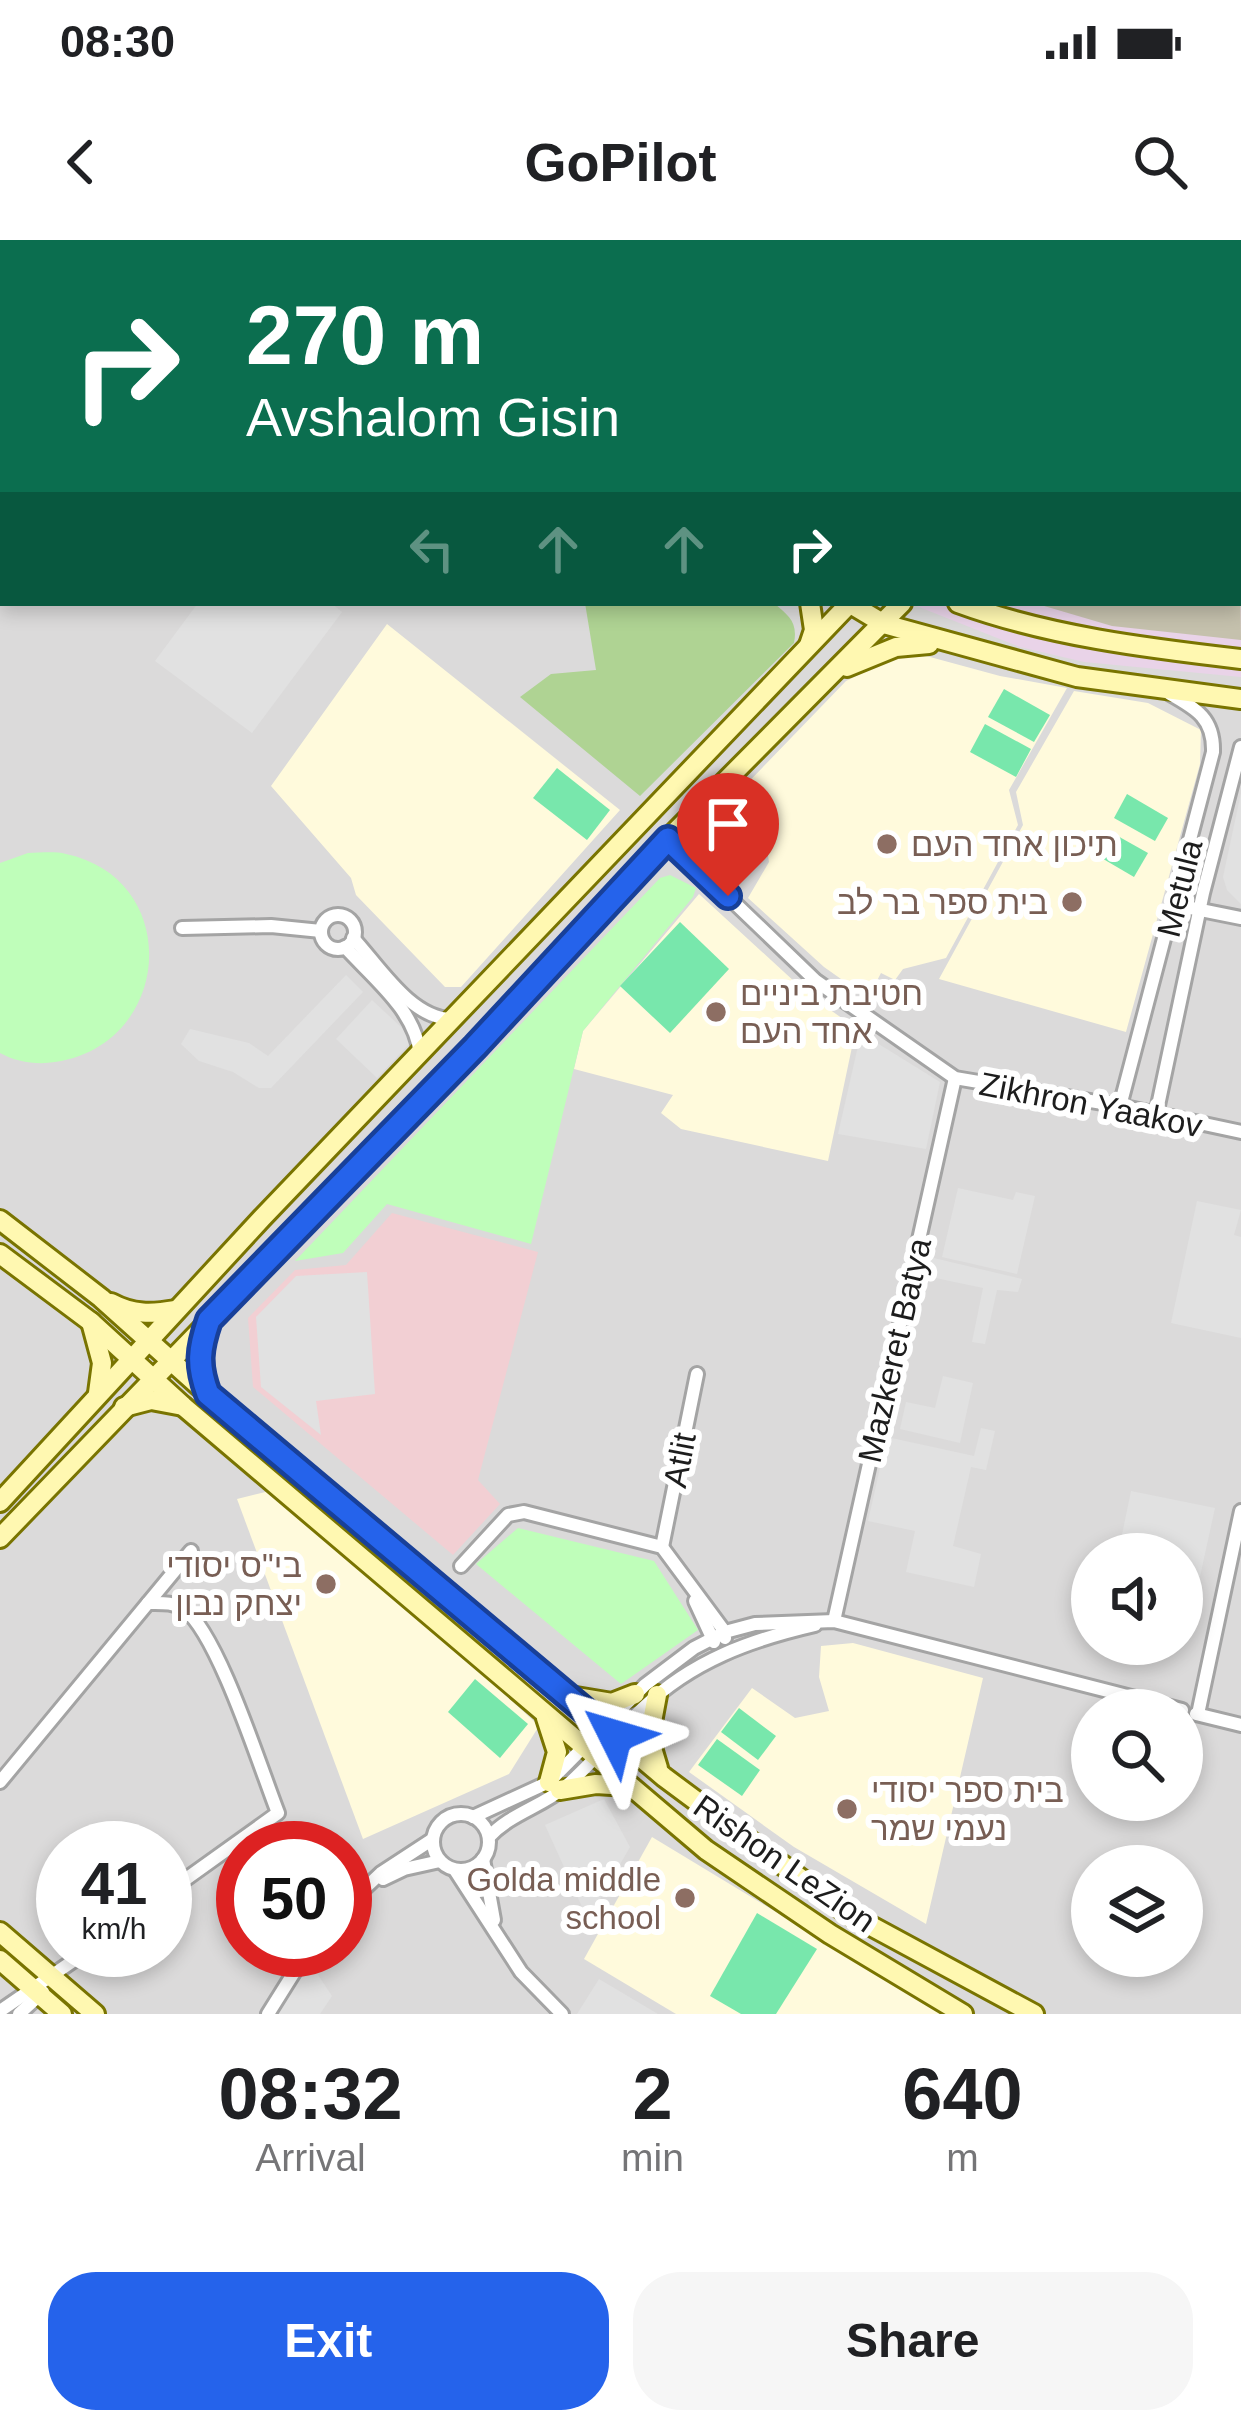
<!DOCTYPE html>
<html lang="en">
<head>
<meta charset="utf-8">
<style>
  :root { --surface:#fff; --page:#f6f6f6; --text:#202124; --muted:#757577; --accent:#2563eb }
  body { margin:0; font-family:Helvetica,Heebo,sans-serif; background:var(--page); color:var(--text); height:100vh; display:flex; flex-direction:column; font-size:45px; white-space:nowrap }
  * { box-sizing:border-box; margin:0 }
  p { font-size:39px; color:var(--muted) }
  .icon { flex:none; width:66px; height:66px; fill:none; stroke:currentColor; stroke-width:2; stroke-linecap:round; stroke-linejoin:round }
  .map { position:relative; height:1774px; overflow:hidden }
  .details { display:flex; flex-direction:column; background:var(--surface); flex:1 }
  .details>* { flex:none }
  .top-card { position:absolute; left:0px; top:0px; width:1242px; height:366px; box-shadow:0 6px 18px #0003; background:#0b6e4f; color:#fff; overflow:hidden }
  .buttons { position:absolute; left:1071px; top:1293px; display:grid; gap:24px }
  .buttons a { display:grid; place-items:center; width:132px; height:132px; border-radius:50%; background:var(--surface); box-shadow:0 6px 18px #0003; font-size:60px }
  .speed { position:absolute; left:36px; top:1581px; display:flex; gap:24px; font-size:60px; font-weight:700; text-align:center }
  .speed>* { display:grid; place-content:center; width:156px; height:156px; border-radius:50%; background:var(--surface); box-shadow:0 6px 18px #0003; line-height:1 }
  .speed small { font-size:30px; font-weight:400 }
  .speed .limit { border:18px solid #d22; background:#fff; color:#111 }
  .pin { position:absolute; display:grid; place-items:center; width:102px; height:102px; color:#fff; margin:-123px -51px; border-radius:50% 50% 50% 0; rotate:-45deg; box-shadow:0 0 12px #0007 }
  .pin .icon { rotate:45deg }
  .me { position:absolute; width:132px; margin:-66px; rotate:310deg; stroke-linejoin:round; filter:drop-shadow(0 0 9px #0008) }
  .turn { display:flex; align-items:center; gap:42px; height:252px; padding:0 48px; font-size:54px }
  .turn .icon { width:156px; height:156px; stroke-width:2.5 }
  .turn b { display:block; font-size:84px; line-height:102px }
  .lanes { display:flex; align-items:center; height:114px; padding:0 48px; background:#0003; justify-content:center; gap:60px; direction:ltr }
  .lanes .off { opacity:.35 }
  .eta { display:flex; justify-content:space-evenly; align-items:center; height:204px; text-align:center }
  .eta b { font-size:72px; font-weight:600; line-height:84px }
  .cta { display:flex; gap:24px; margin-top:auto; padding:24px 48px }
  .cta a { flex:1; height:138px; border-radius:48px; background:var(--accent); color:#fff; font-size:48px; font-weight:600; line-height:138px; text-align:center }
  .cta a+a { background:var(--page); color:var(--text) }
  .status { display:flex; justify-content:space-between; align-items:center; height:84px; padding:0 60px; background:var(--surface); direction:ltr }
  .status svg { height:33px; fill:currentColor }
  header { display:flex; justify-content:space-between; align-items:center; height:156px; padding:0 48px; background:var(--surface); font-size:54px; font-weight:600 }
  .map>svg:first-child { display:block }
  .residential { fill:#dbdada; fill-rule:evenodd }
  .commercial { fill:#f2cfd3 }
  .industrial { fill:#e9d3e8 }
  .education { fill:#fffadc }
  .construction { fill:#c5c1ad }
  .forest { fill:#afd393 }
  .park { fill:#bffeba }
  .pitch { fill:#78e7ac }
  .parking { fill:#e1e1e1 }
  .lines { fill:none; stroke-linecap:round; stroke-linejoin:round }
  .street-casing { stroke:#a4a4a4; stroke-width:18 }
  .secondary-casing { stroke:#797400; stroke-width:24 }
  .street { stroke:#fff; stroke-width:12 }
  .secondary { stroke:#fff8b1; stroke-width:18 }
  .route-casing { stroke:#184099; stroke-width:30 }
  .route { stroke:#2563eb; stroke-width:21 }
  .education-dot { fill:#8d6e63; stroke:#fff; stroke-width:4.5 }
  .labels { text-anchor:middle; stroke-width:12; stroke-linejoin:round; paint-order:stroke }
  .education-label { font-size:33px; fill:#785e54; stroke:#fff; text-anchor:start }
  .street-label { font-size:33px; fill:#1d1d1d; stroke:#fff }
</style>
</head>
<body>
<div class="status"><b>08:30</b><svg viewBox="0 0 49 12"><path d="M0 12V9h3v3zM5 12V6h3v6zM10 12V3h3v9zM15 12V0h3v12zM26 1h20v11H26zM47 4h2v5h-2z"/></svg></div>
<header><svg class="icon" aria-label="back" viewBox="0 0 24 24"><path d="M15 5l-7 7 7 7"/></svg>GoPilot<svg class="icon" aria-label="search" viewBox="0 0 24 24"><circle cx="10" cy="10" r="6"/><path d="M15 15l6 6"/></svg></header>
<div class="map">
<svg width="1241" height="1774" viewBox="0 0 1241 1774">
  <rect width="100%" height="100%" fill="#f0e9e2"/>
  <path class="residential" d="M 0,0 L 1241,0 L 1241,1774 L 0,1774 ZM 3,3 L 1239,3 L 1239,363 L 3,363 ZM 1092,1314 L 1182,1314 L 1182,1404 L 1092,1404 ZM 1092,1470 L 1182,1470 L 1182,1560 L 1092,1560 ZM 63,1608 L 165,1608 L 165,1710 L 63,1710 ZM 243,1608 L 345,1608 L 345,1710 L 243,1710 ZM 1092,1626 L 1182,1626 L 1182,1716 L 1092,1716 Z"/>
  <path class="commercial" d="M 392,973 L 538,1012 L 478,1240 L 500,1264 L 453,1315 L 253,1147 L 248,1078 L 295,1030 L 346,1025 Z"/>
  <path class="industrial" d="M 418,0 L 1241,0 L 1241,437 L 1084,422 L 1020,407 L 909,363 L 1239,363 L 1239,3 Z"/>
  <g class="education">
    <path d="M 387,384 L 620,570 L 461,747 L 445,747 L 356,655 L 351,638 L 271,546 Z"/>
    <path d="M 919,414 L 1000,436 L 1067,448 L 1009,550 L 1018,585 L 946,718 L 903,729 L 895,740 L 881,733 L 868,758 L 824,727 L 748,658 L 769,622 L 763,583 L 735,556 L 846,441 L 887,421 Z"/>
    <path d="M 1074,451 L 1148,463 L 1201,490 L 1200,524 L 1126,792 L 939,739 L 1023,585 L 1016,552 Z"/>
    <path d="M 699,654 L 809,755 L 856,788 L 828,921 L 681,889 L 661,873 L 673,855 L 574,829 L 583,791 Z"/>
    <path d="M 282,1248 L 539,1486 L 509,1534 L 363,1599 L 237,1259 Z"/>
    <path d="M 853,1403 L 983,1438 L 926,1684 L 794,1607 L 689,1532 L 752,1448 L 795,1478 L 829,1471 L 819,1437 L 821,1406 Z"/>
    <path d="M 652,1597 L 945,1774 L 676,1774 L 584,1719 Z"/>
  </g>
  <path class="construction" d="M 1239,236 L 1241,400 L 1112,386 L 1034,363 L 1239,363 Z"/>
  <path class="forest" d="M 585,363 L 774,363 C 789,376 798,382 794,403 L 640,556 L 520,457 L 551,434 L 596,430 Z"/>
  <g class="park">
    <path d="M 28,613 C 40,613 54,611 66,614 C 184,639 173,805 55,822 C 37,825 16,822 0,813 L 0,623 Z"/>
    <path d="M 670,635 L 696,648 L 693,657 L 583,791 L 531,1004 L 387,964 L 343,1013 L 295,1021 L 660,638 Z"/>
    <path d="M 518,1288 L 654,1321 L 698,1390 L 621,1444 L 476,1324 Z"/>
  </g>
  <g class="pitch">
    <path d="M 1004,449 L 1050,475 L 1034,502 L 988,477 Z"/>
    <path d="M 985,484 L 1031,509 L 1016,537 L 970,512 Z"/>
    <path d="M 557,528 L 610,570 L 587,600 L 533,558 Z"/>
    <path d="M 1127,554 L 1168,578 L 1155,601 L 1114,578 Z"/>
    <path d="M 1107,590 L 1148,613 L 1134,637 L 1093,613 Z"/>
    <path d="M 680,682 L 729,729 L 670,793 L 620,746 Z"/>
    <path d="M 475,1439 L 528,1484 L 500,1518 L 448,1472 Z"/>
    <path d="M 739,1468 L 776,1496 L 758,1520 L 721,1492 Z"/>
    <path d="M 717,1499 L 760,1530 L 742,1556 L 698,1525 Z"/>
    <path d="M 757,1673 L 817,1709 L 776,1774 L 741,1774 L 710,1756 Z"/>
  </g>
  <g class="parking">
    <path d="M 198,363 L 331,363 L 342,372 L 252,493 L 155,421 Z"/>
    <path d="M 1241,553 L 1241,664 L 1227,650 L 1223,637 Z"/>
    <path d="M 346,735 L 363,752 L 271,848 L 259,848 L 233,832 L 199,821 L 181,804 L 190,789 L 249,803 L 268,816 Z"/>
    <path d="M 372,760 L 414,799 L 377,838 L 336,799 Z"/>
    <path d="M 861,793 L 940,842 L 926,909 L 838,894 Z"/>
    <path d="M 958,948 L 1013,960 L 1016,952 L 1035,956 L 1017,1034 L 942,1017 Z"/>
    <path d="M 1197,961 L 1241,970 L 1234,995 L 1241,997 L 1241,1098 L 1171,1083 Z"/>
    <path d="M 917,1014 L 1022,1039 L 1018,1052 L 997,1050 L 985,1104 L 972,1102 L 983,1048 L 912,1033 Z"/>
    <path d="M 367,1032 L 375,1154 L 316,1161 L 321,1195 L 261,1147 L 256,1077 L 296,1036 Z"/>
    <path d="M 943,1136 L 973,1143 L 960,1203 L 900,1189 L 906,1162 L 935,1168 Z"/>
    <path d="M 981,1188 L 995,1191 L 986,1230 L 971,1227 L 953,1306 L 981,1314 L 974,1347 L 906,1332 L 915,1291 L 868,1281 L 887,1197 L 974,1216 Z"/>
    <path d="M 1131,1251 L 1215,1268 L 1194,1364 L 1182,1362 L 1182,1314 L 1118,1314 Z"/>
    <path d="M 604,1559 L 630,1607 L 588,1680 L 545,1585 Z"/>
    <path d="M 310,1723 L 332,1756 L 320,1774 L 277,1774 Z"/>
    <path d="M 599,1739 L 658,1774 L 577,1774 Z"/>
  </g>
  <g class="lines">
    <defs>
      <g id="street">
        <path d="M 0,91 L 3,93"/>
        <path d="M 668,599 L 816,741 L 955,838 L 1120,866 L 1241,892"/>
        <path d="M 1176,665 L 1241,678"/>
        <circle cx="338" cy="692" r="17"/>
        <path d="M 182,688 L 271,686 L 321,691"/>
        <path d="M 353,698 C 379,726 411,779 452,779"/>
        <path d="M 345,707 C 374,739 415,770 420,814"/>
        <path d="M 1120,866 L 1213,512 C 1214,479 1197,469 1170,454"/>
        <path d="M 1156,875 L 1203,653 L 1241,507"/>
        <path d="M 662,1307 L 697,1134"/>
        <path d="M 461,1326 L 508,1275 L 524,1272 L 662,1307 L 722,1388 L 725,1398"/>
        <path d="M 695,1361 L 714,1402"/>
        <path d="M 148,1363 C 162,1363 173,1362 184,1369 C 218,1393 261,1530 278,1573 L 165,1654"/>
        <path d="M 834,1381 L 955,838"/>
        <path d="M 1196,1474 L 1241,1485"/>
        <path d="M 1198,1474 L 1241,1271"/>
        <path d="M 0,1542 L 191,1311"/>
        <circle cx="461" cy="1602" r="28"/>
        <path d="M 473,1577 L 549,1542 L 645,1445 L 694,1408 L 725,1392 L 755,1384 L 834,1381 L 1182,1470"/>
        <path d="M 489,1597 C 510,1574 541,1567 565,1547 C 593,1523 616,1493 643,1468 C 692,1421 750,1400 815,1385"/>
        <path d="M 483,1619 L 494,1680"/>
        <path d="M 455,1630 L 521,1732 L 562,1774"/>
        <path d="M 383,1639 L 404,1629 L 440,1621"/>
        <path d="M 345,1667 L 381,1633 L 433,1599"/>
        <path d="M 0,1771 L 89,1710"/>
        <path d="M 19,1774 L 43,1752"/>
        <path d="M 268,1774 L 308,1710"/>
      </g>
      <g id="secondary">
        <path d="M 398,0 L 401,3"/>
        <path d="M 433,0 L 436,3"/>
        <path d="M 146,3 L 149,0"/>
        <path d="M 175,3 L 177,0"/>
        <path d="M 978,3 L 978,0"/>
        <path d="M 1001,3 L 1001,0"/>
        <path d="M 0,163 L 3,160"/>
        <path d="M 0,193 L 3,189"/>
        <path d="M 849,363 L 884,384 L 1077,437 L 1241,459"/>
        <path d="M 958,363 C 1048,396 1146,408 1241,419"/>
        <path d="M 809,405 L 814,390 L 810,363"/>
        <path d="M 847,427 L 896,407 L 929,404"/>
        <path d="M 0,980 L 101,1058 L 208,1154 L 664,1537 L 847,1673 L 1034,1774"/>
        <path d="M 0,1014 L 91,1082 L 183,1166 L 706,1610 L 830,1694 L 963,1774"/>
        <path d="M 111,1063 C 133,1075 152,1074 176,1070"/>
        <path d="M 91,1082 L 102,1123 L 98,1153"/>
        <path d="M 206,1149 L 198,1115 L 208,1084"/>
        <path d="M 124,1167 L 151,1160 L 183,1166"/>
        <path d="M 0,1262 L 262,978 L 850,363"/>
        <path d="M 0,1298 L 474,807 L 668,599 L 902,363"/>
        <path d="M 657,1455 L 649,1498 L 658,1528"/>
        <path d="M 576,1457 L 612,1463 L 635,1454"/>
        <path d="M 546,1478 L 557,1512 L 549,1542"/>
        <path d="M 560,1550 L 596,1544 L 627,1546"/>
        <path d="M 0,1692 L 95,1774"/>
        <path d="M 0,1720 L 62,1774"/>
      </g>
    </defs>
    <use href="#street" class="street-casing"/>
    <use href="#secondary" class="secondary-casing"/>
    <use href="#street" class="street"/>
    <use href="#secondary" class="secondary"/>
  </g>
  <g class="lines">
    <defs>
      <path id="route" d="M 615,1496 L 208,1154 C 197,1125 199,1109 209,1080 L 475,807 L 668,599 L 728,656"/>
    </defs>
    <use href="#route" class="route-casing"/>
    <use href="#route" class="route"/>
  </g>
  <g class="education-dot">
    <circle cx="887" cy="604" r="12"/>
    <circle cx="1072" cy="662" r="12"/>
    <circle cx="716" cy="772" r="12"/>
    <circle cx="326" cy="1344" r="12"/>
    <circle cx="847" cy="1569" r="12"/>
    <circle cx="685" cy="1658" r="12"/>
  </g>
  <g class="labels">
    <g class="education-label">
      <text x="911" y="616">תיכון אחד העם</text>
      <text x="1048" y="674" text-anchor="end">בית ספר בר לב</text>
      <text x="740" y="765">חטיבת ביניים<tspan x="740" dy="38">אחד העם</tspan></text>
      <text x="302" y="1337" text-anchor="end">בי"ס יסודי<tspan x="302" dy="38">יצחק נבון</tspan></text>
      <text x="871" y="1562">בית ספר יסודי<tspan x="871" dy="38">נעמי שמר</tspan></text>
      <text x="661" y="1651" text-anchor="end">Golda middle<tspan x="661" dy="38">school</tspan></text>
    </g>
    <g class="street-label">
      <text transform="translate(1179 648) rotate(-76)" y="12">Metula</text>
      <text transform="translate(1091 864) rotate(11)" y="12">Zikhron Yaakov</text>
      <text transform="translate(894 1110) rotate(-77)" y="12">Mazkeret Batya</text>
      <text transform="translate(679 1220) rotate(-79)" y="12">Atlit</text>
      <text transform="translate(785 1623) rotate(35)" y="12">Rishon LeZion</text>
    </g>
  </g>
</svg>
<div class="buttons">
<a><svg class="icon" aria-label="sound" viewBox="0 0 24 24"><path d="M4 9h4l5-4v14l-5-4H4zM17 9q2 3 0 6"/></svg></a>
<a><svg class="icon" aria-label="search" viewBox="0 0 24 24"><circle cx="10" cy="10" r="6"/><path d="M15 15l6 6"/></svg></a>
<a><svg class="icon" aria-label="layers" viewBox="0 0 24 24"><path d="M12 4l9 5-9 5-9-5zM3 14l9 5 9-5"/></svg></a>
</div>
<div class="speed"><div>41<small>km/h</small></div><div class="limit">50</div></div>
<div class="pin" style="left:728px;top:656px;background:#d93025"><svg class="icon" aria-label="arrive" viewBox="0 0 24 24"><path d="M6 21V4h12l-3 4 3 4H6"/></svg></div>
<svg class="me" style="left:615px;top:1496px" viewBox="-20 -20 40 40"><path d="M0-17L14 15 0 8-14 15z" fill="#2563eb" stroke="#fff" stroke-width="4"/></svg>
<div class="top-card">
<div class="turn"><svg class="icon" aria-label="right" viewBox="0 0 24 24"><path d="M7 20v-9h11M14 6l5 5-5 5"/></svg><div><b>270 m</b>Avshalom Gisin</div></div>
<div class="lanes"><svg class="icon off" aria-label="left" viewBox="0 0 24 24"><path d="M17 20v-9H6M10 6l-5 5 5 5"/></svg><svg class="icon off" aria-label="ahead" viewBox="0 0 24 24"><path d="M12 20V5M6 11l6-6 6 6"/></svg><svg class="icon off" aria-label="ahead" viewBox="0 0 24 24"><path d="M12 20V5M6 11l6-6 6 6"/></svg><svg class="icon" aria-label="right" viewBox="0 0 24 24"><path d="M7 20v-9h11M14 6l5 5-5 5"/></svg></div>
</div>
</div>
<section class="details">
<div class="eta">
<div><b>08:32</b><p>Arrival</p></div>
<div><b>2</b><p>min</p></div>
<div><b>640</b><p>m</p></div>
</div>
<div class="cta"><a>Exit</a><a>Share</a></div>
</section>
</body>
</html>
